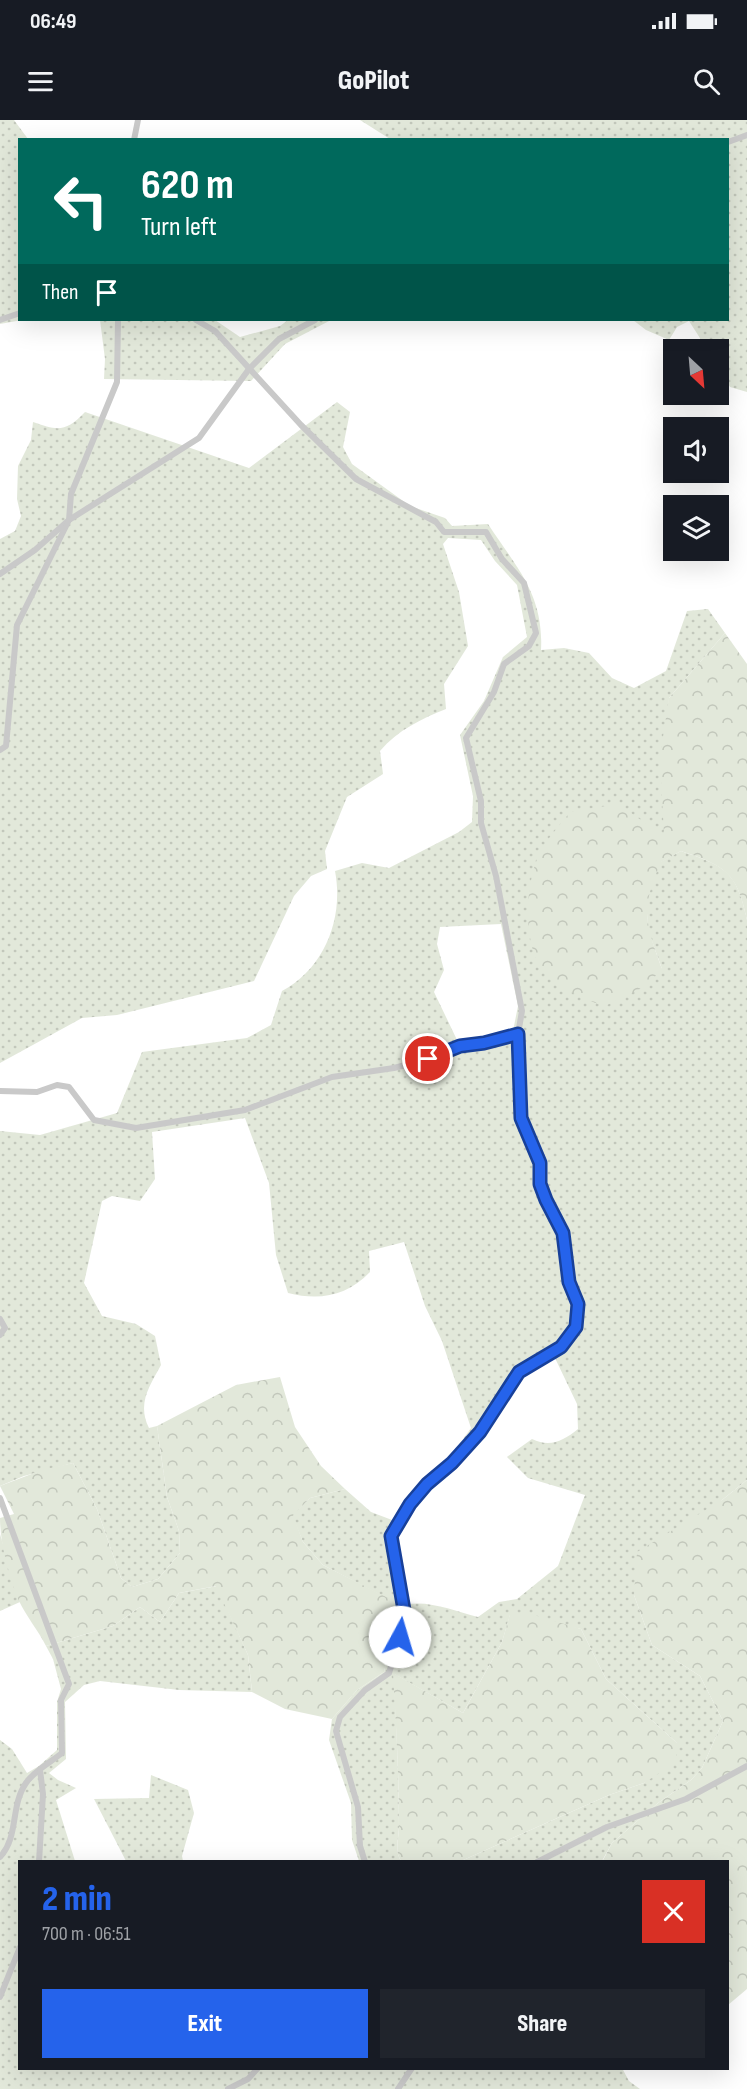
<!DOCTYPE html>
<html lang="en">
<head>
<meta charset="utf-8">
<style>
  :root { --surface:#171b24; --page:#20242c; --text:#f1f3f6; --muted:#9ea1a6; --accent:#2563eb }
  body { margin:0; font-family:"Sofia Sans Condensed",sans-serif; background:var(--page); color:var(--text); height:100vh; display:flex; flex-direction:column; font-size:22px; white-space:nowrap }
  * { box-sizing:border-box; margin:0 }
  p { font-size:20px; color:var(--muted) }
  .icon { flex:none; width:33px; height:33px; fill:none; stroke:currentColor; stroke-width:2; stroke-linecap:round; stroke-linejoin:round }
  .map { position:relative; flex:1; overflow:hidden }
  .drawer { position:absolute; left:18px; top:1740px; width:711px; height:210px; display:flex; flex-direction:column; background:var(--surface); border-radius:0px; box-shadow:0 6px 24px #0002 }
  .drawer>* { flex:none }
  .hud { position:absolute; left:18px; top:18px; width:711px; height:183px; border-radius:0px; box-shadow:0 6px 24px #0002; background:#00695c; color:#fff; overflow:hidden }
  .needle { width:39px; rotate:154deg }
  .buttons { position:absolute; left:663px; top:219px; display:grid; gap:12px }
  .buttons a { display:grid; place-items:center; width:66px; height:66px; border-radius:0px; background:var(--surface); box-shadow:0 6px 24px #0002; font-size:30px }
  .pin { position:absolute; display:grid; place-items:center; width:51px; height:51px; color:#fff; margin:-26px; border:3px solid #fff; border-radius:50%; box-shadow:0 2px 6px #0007 }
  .me { position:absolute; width:66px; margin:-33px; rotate:6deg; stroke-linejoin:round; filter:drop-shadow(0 0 4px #0008) }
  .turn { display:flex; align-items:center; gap:21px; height:126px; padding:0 24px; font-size:27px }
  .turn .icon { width:78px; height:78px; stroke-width:2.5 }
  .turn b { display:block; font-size:42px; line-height:51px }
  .then { display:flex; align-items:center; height:57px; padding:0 24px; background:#0003; gap:12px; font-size:22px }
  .round { display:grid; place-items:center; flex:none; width:63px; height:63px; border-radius:0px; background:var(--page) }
  .head { display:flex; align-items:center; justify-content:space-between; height:102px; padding:0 24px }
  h1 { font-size:36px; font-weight:800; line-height:45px; color:var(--accent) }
  .primary-button { display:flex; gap:12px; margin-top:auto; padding:12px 24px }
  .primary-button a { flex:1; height:69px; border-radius:0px; background:var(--accent); color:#fff; font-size:24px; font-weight:800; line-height:69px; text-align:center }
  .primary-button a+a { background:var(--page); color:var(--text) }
  .status { display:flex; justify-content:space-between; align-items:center; height:42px; padding:0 30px; background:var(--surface); direction:ltr }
  .status svg { height:16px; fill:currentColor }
  header { display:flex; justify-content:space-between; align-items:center; height:78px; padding:0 24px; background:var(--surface); font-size:27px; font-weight:800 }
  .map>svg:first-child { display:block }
  .grass { fill:url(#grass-dots); fill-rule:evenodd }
  .forest { fill:url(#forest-crowns) }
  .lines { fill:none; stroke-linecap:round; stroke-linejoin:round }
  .minor { stroke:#c9c9c9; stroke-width:6 }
  .route-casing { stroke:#184099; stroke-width:15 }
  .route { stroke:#2563eb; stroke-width:10 }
</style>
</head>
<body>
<div class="status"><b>06:49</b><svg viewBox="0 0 49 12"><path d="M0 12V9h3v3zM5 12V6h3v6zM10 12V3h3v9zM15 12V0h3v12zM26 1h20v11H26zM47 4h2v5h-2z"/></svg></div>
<header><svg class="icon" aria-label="menu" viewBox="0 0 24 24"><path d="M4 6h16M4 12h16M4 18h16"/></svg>GoPilot<svg class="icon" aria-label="search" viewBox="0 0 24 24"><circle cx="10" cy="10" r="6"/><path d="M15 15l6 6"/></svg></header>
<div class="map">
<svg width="747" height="1969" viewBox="0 0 747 1969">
  <defs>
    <pattern id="grass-dots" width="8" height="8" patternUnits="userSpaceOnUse" patternTransform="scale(1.5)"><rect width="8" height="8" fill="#e2e8da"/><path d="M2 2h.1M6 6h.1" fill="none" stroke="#c2c7bb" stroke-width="1.8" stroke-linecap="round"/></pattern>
    <pattern id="forest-crowns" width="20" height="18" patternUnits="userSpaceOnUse" patternTransform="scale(1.5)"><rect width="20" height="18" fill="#e2e8da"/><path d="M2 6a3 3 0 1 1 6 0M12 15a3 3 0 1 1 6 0" fill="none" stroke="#c2c7bb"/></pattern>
  </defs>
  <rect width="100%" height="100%" fill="#fff"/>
  <g class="grass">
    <path d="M 0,0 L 14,0 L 28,19 L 20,20 L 20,200 L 22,200 L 0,204 Z"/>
    <path d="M 360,0 L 747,0 L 747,272 L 730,267 L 719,249 L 718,230 L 707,229 L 689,201 L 677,207 L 669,220 L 646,210 L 633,200 L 728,200 L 728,20 L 390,19 Z"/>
    <path d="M 100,200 L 215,200 L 240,217 L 280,206 L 288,200 L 331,200 L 285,224 L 251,261 L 104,259 L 105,239 Z"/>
    <path d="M 337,282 L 350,292 L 343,327 L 352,344 L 410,386 L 445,398 L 452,406 L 488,404 C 516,447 544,474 541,530 L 564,528 L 589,533 L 612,558 L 634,568 L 666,551 L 687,491 L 708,489 L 725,513 L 669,578 L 664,717 L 570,692 L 662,849 L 648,810 L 646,777 L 660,742 L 681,731 C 725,746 737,751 747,800 L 747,1360 L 722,1380 L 634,1475 L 652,1525 L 700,1556 L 723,1601 L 702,1648 L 691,1660 L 658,1683 L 612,1723 L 602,1741 L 461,1741 L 609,1675 L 644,1663 L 677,1623 L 606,1559 L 581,1509 L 510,1495 L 502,1522 L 463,1593 L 394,1554 C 396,1604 399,1655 399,1706 C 399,1719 394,1730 401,1741 L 359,1741 L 352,1720 L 351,1683 L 329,1620 L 332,1599 L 357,1570 L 384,1552 L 390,1526 L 399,1504 L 396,1483 L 323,1445 L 303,1422 L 292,1395 L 310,1378 L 345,1369 L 371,1392 L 392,1400 L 422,1362 L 448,1340 L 471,1308 L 442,1221 L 425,1186 L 404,1122 L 369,1131 L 370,1152 C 347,1176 320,1181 288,1173 L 276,1135 L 269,1063 L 245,998 L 152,1012 L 155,1059 L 140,1081 L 112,1076 L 102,1081 L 84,1163 L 102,1196 L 136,1204 L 155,1216 L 161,1245 C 149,1267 137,1284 149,1308 L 157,1306 L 167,1377 L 179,1411 L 180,1433 L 158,1459 L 132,1467 L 121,1458 L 97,1389 L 73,1343 L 24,1356 L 0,1366 L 0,1011 L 40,1015 L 117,993 L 142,932 L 247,918 L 271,905 L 282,871 C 325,848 344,798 335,751 L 362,743 L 389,748 L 459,712 L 472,702 L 473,676 L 460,615 L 484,581 L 503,537 L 527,517 L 517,465 L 495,441 L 481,420 L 448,418 L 443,424 L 459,472 L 468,526 L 444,564 L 446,589 C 421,599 398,610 380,631 L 383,654 L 347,677 L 325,731 L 327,749 L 311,756 L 294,776 L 254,861 L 117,895 L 82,898 L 0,943 L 0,419 L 15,411 L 21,396 L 17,379 L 18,346 L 31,320 L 33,302 C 58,311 66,312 85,292 L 249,348 ZM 501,804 L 518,886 L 513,911 L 458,922 L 434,872 L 444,850 L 437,824 L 440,807 ZM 555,1238 L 577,1284 L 578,1309 C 563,1321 550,1328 532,1319 L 507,1337 L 528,1358 L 585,1375 L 558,1446 L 517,1479 L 499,1482 L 478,1497 C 455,1491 432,1481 408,1484 L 395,1423 L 412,1388 L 465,1338 L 526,1253 Z"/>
    <path d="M 0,1414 L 20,1482 L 0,1491 Z"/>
    <path d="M 217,1466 L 248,1535 L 252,1572 L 179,1570 L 100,1561 L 84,1565 L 65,1582 L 66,1639 L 49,1653 L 58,1660 L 76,1668 L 56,1680 L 75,1741 L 20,1742 L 20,1948 L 622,1948 L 629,1961 L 640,1969 L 0,1969 L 0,1620 L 12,1629 L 27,1653 L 39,1646 L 57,1630 L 57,1582 L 61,1569 L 53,1539 L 46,1526 L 113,1506 L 140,1487 L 160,1502 L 179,1473 Z"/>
    <path d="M 151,1655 L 188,1670 L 194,1693 L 182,1736 L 183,1741 L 126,1741 L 94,1679 L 149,1678 Z"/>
  </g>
  <g class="forest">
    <path d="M 725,513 L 747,544 L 747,800 C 737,752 725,746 681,731 L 661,742 C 640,790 645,801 662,849 L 646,866 L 605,886 C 590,882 558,867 547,856 C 521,830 524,759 542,729 C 549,716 561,704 570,692 L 618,684 L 664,716 L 660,636 L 669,578 Z"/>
    <path d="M 280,1257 L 295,1307 L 321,1346 L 345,1369 L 310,1378 L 293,1395 L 303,1422 L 323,1445 L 396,1482 L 399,1504 L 390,1526 L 384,1552 L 357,1570 L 332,1599 L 285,1589 L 252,1572 L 248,1535 L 216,1466 L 179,1473 L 160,1502 L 140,1487 L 113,1506 L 46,1526 C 38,1510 26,1496 19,1481 C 9,1456 0,1424 0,1398 L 14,1394 L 0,1366 L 42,1350 L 73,1343 L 97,1389 L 121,1458 L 132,1467 L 158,1459 L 180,1433 L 179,1411 L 167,1377 L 157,1306 L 236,1265 Z"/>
    <path d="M 747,1360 L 747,1869 L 728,1885 L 728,1742 L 602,1742 L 612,1723 L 658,1683 L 691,1660 L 702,1648 L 723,1601 L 700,1556 L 652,1525 L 634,1475 L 637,1432 L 722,1380 Z"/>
    <path d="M 510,1494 L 534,1495 L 581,1509 L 606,1559 L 677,1623 L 676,1642 L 644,1663 L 609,1675 L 461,1741 L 401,1741 C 394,1730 399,1719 399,1706 C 399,1655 396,1604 393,1553 L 463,1593 L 502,1522 Z"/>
  </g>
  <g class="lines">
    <g class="minor">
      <path d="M 134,20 L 138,0"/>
      <path d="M 728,22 L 747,15"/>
      <path d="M 0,200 L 20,193"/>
      <path d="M 196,200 L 215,211 L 301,305 L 356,359 L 436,402 L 444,412 L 486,412 L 502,439 L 524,463 L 536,513 L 529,526 L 504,544 L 494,572 L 466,618 L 481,681 L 481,703 L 496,756 L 522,891 L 518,914 L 521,998 L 540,1043 L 540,1064 L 546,1080 L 563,1113 L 569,1162 L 578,1184 L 576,1207 L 561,1227 L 519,1252 L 480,1312 L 452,1343 L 427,1364 L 410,1384 L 391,1416 L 404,1490 L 400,1517 L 389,1553 L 365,1570 L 340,1597 L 336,1611 L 358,1687 L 360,1726 L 365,1742"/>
      <path d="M 0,454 L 35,430 L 69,400 L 71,374 L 117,262 L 118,200"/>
      <path d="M 0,630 L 6,626 L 17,505 L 69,400 L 199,318 L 249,249 L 279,219 L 315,200"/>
      <path d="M 0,971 L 37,972 L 57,965 L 69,967 L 94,1000 L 136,1008 L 245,990 L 332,957 L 394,948 L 428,939 L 460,926 L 484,923 L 518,914"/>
      <path d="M 0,1199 L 5,1208 L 0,1215"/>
      <path d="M 0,1378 L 69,1564 L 61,1580 L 62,1633 C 51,1642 34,1651 26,1663 C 10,1686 19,1717 0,1737"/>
      <path d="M 39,1742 L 43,1674 L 40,1650"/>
      <path d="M 537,1742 L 607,1707 L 686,1679 L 747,1646"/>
      <path d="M 0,1877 L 20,1827"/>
      <path d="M 228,1969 L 248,1959 L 258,1948"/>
      <path d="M 398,1969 L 412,1948"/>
    </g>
  </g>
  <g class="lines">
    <defs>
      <path id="route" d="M 400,1517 L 404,1490 L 391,1416 L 410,1384 L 427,1364 L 452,1343 L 480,1312 L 519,1252 L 561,1227 L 576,1207 L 578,1184 L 569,1162 L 563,1113 L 546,1080 L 540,1064 L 540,1043 L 521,998 L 518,914 L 484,923 L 460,926 L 428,939"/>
    </defs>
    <use href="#route" class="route-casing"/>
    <use href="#route" class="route"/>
  </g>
</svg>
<div class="buttons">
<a><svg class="needle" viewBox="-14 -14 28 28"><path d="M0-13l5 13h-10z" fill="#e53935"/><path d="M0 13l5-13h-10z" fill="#9ea1a6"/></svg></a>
<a><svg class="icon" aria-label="sound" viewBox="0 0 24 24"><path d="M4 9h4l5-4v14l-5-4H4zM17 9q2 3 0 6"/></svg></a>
<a><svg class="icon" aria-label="layers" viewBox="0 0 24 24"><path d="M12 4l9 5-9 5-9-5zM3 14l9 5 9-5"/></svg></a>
</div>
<div class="pin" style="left:428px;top:939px;background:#d93025"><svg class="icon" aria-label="arrive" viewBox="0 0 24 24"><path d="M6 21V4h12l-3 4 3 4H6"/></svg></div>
<svg class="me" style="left:400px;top:1517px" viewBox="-20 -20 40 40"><circle r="19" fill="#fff"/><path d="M0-13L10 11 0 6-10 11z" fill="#2563eb"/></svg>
<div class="hud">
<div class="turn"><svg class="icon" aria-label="left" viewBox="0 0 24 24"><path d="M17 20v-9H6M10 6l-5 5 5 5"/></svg><div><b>620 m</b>Turn left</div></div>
<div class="then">Then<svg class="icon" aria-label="arrive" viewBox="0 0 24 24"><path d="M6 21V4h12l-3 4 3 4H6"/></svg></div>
</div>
<section class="drawer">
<div class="head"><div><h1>2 min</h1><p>700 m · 06:51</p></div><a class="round" style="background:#d93025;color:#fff"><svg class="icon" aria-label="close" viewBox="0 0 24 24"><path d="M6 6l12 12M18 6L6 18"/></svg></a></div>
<div class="primary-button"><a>Exit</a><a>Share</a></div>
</section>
</div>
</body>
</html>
